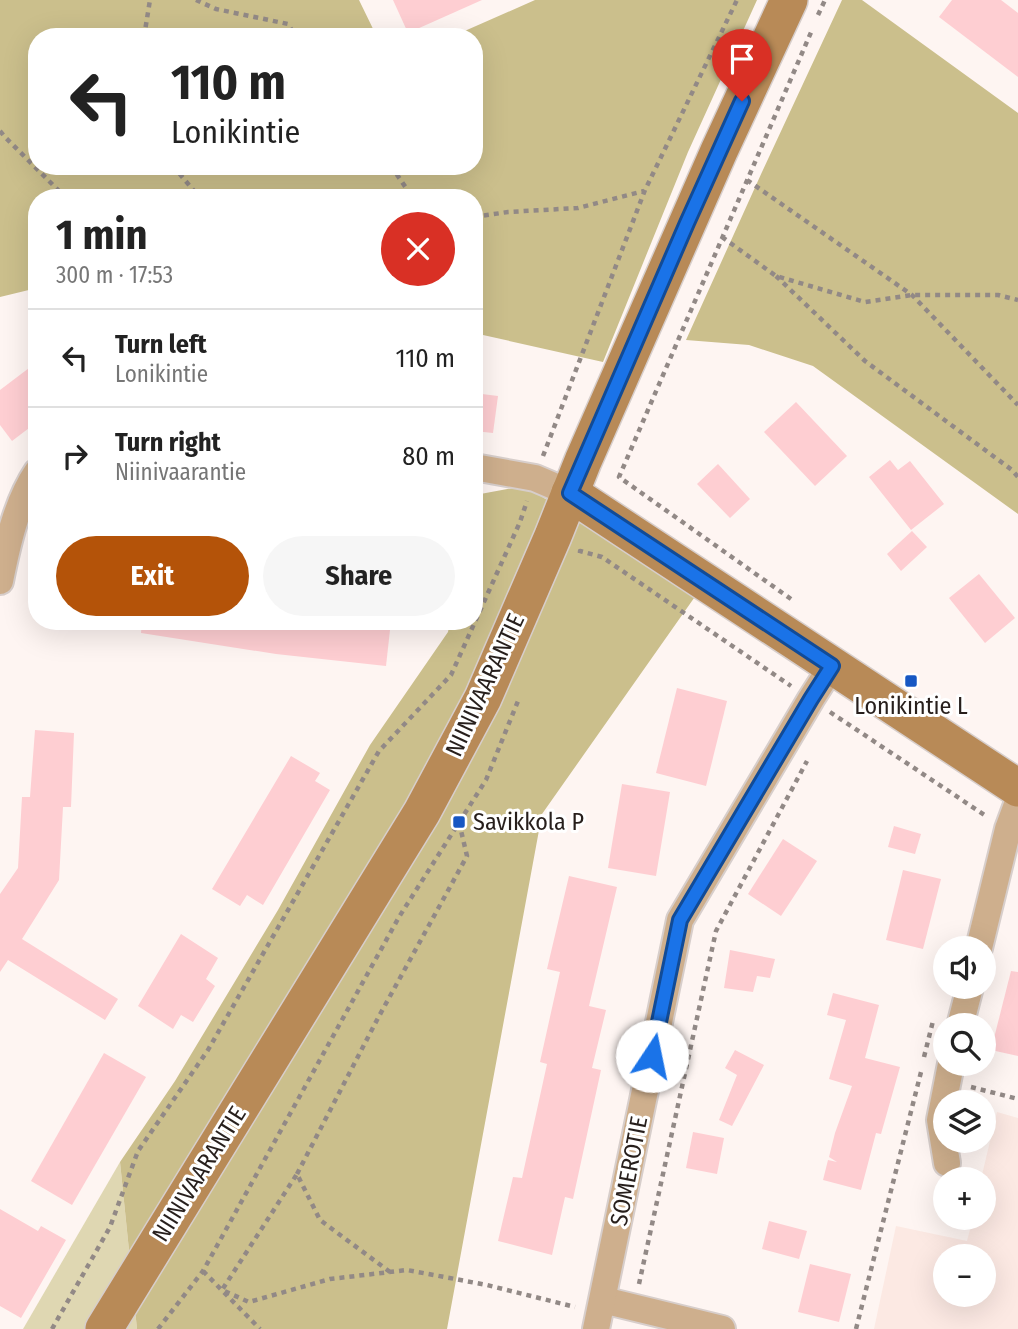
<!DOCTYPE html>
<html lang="en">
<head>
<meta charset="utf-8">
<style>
  :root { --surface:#fff; --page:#f6f6f6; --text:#222; --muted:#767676; --line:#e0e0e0; --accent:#b45309 }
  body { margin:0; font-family:"Fira Sans Condensed",sans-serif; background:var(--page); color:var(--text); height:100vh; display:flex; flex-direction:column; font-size:26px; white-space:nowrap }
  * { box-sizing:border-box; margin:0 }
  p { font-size:23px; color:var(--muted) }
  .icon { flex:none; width:38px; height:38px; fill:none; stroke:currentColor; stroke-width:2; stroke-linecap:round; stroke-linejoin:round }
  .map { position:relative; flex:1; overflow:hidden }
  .panel { position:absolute; left:28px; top:189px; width:455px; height:441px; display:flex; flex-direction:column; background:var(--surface); border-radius:28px; box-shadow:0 7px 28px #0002 }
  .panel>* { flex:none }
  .top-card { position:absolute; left:28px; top:28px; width:455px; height:147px; border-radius:28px; box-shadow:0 7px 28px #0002; background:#fff; color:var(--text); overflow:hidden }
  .controls { position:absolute; left:933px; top:936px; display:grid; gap:14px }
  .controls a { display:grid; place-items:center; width:63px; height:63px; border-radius:50%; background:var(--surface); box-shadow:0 7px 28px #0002; font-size:35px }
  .pin { position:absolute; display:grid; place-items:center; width:60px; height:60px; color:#fff; margin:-72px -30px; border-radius:50% 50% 50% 0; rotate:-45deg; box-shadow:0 0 7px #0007 }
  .pin .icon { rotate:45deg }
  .me { position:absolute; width:77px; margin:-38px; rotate:11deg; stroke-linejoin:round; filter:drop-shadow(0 0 5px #0008) }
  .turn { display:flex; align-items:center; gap:24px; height:147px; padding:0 28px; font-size:32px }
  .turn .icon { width:91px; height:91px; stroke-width:2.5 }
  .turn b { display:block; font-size:49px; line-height:60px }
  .round { display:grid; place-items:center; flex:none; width:74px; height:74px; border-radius:37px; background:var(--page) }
  .overview { display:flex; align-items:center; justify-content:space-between; height:119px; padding:0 28px }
  h1 { font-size:42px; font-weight:700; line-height:52px }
  .action { display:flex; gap:14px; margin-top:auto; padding:14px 28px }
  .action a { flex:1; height:80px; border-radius:42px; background:var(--accent); color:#fff; font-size:28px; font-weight:700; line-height:80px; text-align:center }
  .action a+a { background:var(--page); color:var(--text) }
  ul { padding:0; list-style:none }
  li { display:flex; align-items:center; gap:21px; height:98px; padding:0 28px; border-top:2px solid var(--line) }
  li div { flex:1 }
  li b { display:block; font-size:26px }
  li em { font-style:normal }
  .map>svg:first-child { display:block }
  .built { fill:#fce9e3; fill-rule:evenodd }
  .green { fill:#dfd7b2 }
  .forest { fill:#cbbf8c }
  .building { fill:#feced2 }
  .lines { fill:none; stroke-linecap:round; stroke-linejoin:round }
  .street-casing { stroke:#d7cecb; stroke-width:30 }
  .secondary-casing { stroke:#d7cecb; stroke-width:40 }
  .path { stroke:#928986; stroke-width:4.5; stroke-dasharray:5 5; stroke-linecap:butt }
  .street { stroke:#ceaf8d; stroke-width:26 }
  .secondary { stroke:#b88a57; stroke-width:37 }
  .route-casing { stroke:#114b97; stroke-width:18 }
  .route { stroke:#1a73e8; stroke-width:12 }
  .poi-dot { fill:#1757c3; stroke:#fff; stroke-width:2.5 }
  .labels { text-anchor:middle; stroke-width:6; stroke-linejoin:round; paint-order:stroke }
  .street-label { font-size:24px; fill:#271f1c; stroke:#fff }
  .poi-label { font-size:24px; fill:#271f1c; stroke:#fff }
</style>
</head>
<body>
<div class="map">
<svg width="1018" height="1329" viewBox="0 0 1018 1329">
  <rect width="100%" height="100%" fill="#fef5f2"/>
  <path class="built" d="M 997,1112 L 1018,1118 L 1018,1329 L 874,1329 L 896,1226 L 967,1241 L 973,1218 L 984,1218 L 984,1180 L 981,1179 ZM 945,1256 L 984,1256 L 984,1295 L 945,1295 Z"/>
  <path class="green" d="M 120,1162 L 137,1329 L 23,1329 Z"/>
  <g class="forest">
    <path d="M 0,0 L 359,0 L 377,37 L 37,37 L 37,166 L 474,166 L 474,37 L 451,37 L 535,0 L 757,0 L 688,152 L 603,362 L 474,333 L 474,198 L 37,198 L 37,288 L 0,297 Z"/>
    <path d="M 842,0 L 862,0 L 1018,113 L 1018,514 L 813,366 L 749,345 L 686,340 L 762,172 Z"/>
    <path d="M 524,486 L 699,591 L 542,814 L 447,1329 L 137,1329 L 120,1162 L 175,1081 L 278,910 L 370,745 L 448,632 L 450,621 L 474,621 L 475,495 Z"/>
  </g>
  <g class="building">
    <path d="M 393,0 L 482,0 L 408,33 Z"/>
    <path d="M 952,0 L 1001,0 L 1018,13 L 1018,77 L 939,17 Z"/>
    <path d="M 37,362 L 37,422 L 12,441 L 0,425 L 0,390 Z"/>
    <path d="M 474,393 L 498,396 L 493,433 L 474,431 Z"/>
    <path d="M 796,402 L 847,456 L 815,486 L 764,432 Z"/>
    <path d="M 890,460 L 898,470 L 910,461 L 944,504 L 911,530 L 869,477 Z"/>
    <path d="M 718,464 L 750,499 L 730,518 L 697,484 Z"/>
    <path d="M 912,531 L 927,547 L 901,571 L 887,554 Z"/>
    <path d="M 979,574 L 1015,618 L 985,643 L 949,598 Z"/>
    <path d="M 142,621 L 391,621 L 386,666 L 276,654 L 141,633 Z"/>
    <path d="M 677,688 L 727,701 L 706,786 L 656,773 Z"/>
    <path d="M 35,730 L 74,733 L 71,807 L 63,807 L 59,880 L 22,939 L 118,999 L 105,1020 L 8,960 L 0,972 L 0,894 L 18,868 L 22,797 L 30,797 Z"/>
    <path d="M 291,756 L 320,773 L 315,781 L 330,790 L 263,905 L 247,895 L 240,906 L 212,889 Z"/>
    <path d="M 622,784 L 670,792 L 656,876 L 608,868 Z"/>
    <path d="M 894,826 L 921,834 L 915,854 L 888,847 Z"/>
    <path d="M 783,839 L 817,861 L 781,916 L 748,894 Z"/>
    <path d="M 903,870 L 941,879 L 923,949 L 886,940 Z"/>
    <path d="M 569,876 L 617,887 L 589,1006 L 606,1010 L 592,1068 L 601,1070 L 573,1199 L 565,1197 L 552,1255 L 498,1241 L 513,1177 L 522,1178 L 547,1064 L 540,1062 L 560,972 L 547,969 Z"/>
    <path d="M 181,934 L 218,958 L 206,979 L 215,986 L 193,1022 L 181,1015 L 173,1029 L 138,1006 Z"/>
    <path d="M 730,950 L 775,959 L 770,978 L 757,976 L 753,992 L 724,988 Z"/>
    <path d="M 1011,971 L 1018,972 L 1018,1056 L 991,1050 Z"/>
    <path d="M 833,993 L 879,1005 L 865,1058 L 900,1067 L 881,1134 L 876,1133 L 861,1190 L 823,1180 L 828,1160 L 837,1162 L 829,1157 L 835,1133 L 852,1086 L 829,1079 L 846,1020 L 827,1015 Z"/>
    <path d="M 735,1050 L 764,1065 L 732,1126 L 719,1120 L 737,1075 L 725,1068 Z"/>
    <path d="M 104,1053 L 146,1077 L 72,1205 L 31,1181 Z"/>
    <path d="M 693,1132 L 724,1138 L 717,1174 L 686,1168 Z"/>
    <path d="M 0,1209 L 38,1231 L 41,1226 L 66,1240 L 21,1318 L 0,1306 Z"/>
    <path d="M 769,1221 L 807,1231 L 799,1259 L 762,1249 Z"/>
    <path d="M 810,1264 L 851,1274 L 839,1322 L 798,1312 Z"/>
  </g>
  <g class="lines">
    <defs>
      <g id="street">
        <path d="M 474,467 L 535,478 L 570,493"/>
        <path d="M 0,581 C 7,546 16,503 37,472"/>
        <path d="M 979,948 L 1008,829 L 1018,802"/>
        <path d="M 960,1026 L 970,987"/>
        <path d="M 947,1163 L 940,1120 L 951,1064"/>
        <path d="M 603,1300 L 722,1329"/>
        <path d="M 596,1329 L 680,920 L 811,699 L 832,666"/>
      </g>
      <g id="secondary">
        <path d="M 570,493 L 1018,788"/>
        <path d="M 104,1329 L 422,812 L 483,698 L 553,536 L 583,461 L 719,151 L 789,0"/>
      </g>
    </defs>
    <use href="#street" class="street-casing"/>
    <use href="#secondary" class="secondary-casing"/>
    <g class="path">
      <path d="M 196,0 L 216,9 L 288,24 L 296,37"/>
      <path d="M 818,15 L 825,0"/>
      <path d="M 144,37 L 150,0"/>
      <path d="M 0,131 L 5,137 L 66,198"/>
      <path d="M 173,166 L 200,198"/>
      <path d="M 391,166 L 413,198"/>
      <path d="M 747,180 L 912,295 L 1018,405"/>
      <path d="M 474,217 L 508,212 L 578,208 L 644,191"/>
      <path d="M 722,237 L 776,276 L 865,302 L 912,295 L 998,295 L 1018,300"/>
      <path d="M 776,276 L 865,361 L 1012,470 L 1018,477"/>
      <path d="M 543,456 L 645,190 L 737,0"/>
      <path d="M 580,553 L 580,551 L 602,557 L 791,686"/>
      <path d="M 791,599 L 619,477 L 812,30"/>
      <path d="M 830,712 L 986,816"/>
      <path d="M 924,1057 L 933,1021"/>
      <path d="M 971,1087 L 1018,1099"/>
      <path d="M 297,1174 L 378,1018 L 467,856 L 459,822"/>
      <path d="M 203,1271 L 260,1329"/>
      <path d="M 390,1272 L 320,1220 L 297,1174 L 222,1290 L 249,1302 L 330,1279 L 407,1270 L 487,1285 L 575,1307"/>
      <path d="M 639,1284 L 716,931 L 807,761"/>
      <path d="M 52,1329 L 110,1227 L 138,1151 L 208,1050 L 379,751 L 451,675 L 520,522 L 527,501"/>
      <path d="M 158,1329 L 203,1271 L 399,917 L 486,780 L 518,701"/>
      <path d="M 856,1329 L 921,1072"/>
    </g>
    <use href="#street" class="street"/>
    <use href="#secondary" class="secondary"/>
  </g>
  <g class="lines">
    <defs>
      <path id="route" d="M 652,1056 L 680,920 L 811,699 L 832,666 L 570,493 L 687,223 L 742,101"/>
    </defs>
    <use href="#route" class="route-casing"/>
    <use href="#route" class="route"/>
  </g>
  <g class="poi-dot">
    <rect x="904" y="674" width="14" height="14" rx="3.5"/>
    <rect x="452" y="815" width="14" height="14" rx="3.5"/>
  </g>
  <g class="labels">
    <g class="street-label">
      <text transform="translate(485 685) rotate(-65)" y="8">NIINIVAARANTIE</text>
      <text transform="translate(629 1171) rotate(-79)" y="8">SOMEROTIE</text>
      <text transform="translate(199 1174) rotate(-58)" y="8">NIINIVAARANTIE</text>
    </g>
    <g class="poi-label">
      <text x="911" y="714">Lonikintie L</text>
      <text x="473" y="830" text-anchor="start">Savikkola P</text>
    </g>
  </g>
</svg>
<div class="controls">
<a><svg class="icon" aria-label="sound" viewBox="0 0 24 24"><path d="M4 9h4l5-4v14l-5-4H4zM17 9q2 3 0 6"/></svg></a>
<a><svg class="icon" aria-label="search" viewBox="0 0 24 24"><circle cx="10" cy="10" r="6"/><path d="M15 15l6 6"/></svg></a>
<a><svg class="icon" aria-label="layers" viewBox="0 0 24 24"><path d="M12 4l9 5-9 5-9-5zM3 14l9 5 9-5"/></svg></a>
<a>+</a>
<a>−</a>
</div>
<div class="pin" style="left:742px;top:101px;background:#d93025"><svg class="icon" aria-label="arrive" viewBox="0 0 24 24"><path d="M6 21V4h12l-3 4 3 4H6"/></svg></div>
<svg class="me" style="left:652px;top:1056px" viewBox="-20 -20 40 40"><circle r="19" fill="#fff"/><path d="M0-13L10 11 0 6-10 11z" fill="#1a73e8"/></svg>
<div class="top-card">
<div class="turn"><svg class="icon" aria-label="left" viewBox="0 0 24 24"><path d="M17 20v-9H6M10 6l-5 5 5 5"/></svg><div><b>110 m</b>Lonikintie</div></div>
</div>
<section class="panel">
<div class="overview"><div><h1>1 min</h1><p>300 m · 17:53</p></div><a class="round" style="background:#d93025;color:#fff"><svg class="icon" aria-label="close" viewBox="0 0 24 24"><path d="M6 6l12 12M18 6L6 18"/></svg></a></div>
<ul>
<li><svg class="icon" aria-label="left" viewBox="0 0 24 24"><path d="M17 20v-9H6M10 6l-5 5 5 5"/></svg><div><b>Turn left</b><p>Lonikintie</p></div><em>110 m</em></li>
<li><svg class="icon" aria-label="right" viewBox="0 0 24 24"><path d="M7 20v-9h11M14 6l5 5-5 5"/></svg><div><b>Turn right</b><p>Niinivaarantie</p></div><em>80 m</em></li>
</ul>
<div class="action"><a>Exit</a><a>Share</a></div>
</section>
</div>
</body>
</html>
